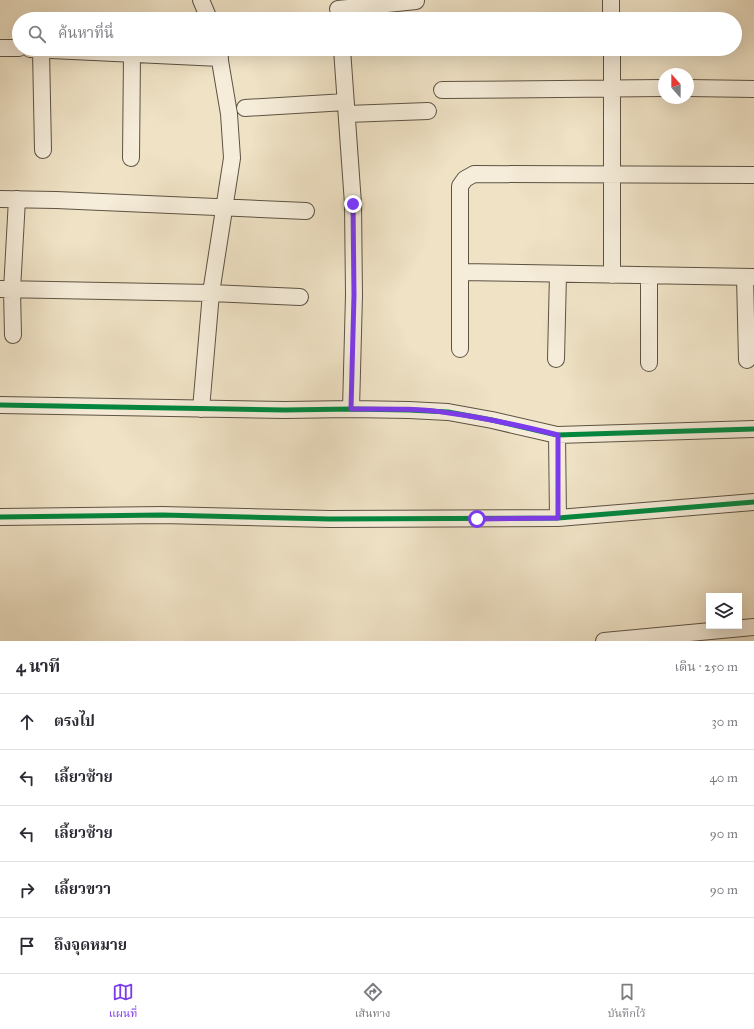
<!DOCTYPE html>
<html lang="th">
<meta charset="utf-8">
<style>
:root{--surface:#fff;--page:#f2f2f3;--text:#2b2b33;--muted:#7c7c81;--line:#e1e1e2;--accent:#7c3aed}
body{margin:0;font-family:"IM FELL Great Primer","Noto Serif Thai",serif;background:var(--page);color:var(--text)}
.controls{position:absolute;right:12px;bottom:12px;display:grid;overflow:hidden;border-radius:0px;box-shadow:0 4px 16px #0002}
.controls button{width:36px;height:36px;display:grid;place-items:center;padding:0;border:0;border-bottom:1px solid var(--line);background:var(--surface);color:var(--text);font:20px sans-serif}
.compass{position:absolute;left:658px;top:68px;width:36px;height:36px;border-radius:50%;background:var(--surface);box-shadow:0 4px 16px #0002;rotate:339deg}
.stop{position:absolute;width:12px;height:12px;margin:-9px;border:3px solid #7c3aed;border-radius:50%;background:#fff}
.stop.end{background:#7c3aed;border-color:#fff;box-shadow:0 1px 4px #0008}
.list{margin:0;padding:0;list-style:none}
h2{display:flex;justify-content:space-between;align-items:center;height:52px;margin:0;padding:0 16px;font-size:17px}
h2 small{font-size:13px;font-weight:400;color:var(--muted)}
.list li{display:grid;grid-template-columns:26px 1fr auto;gap:12px;align-items:center;box-sizing:border-box;height:56px;padding:0 16px;border-top:1px solid var(--line)}
.list b{display:block;font-size:15px;white-space:nowrap}
.list em{font-size:13px;font-style:normal;color:var(--muted)}
.icon{flex:none;width:22px;height:22px;fill:none;stroke:currentColor;stroke-width:2;stroke-linecap:round;stroke-linejoin:round}
.map{position:relative;flex:none;width:754px;height:641px;overflow:hidden}
.search{position:absolute;background:var(--surface);box-shadow:0 4px 16px #0002;left:12px;right:12px;top:12px;height:44px;display:flex;align-items:center;gap:10px;box-sizing:border-box;padding:0 14px;border-radius:22px;color:var(--muted);font-size:15px}
.sheet{height:332px;background:var(--surface)}
nav{display:flex;justify-content:space-around;align-items:center;box-sizing:border-box;height:56px;border-top:1px solid var(--line);background:var(--surface);font-size:11px;color:var(--muted)}
nav a{display:grid;justify-items:center;gap:2px}
nav .on{color:var(--accent)}
.map>svg:first-child{display:block}
.lines{fill:none;stroke-linecap:round;stroke-linejoin:round}
.minor-casing{stroke:#5d5343;stroke-width:18}
.minor{stroke:#f5ecd9;stroke-width:16}
.cycleway-casing{stroke:#f5ecd9;stroke-width:8}
.cycleway{stroke:#00873e;stroke-width:5}
.route{stroke:#7c3aed;stroke-width:5}
</style>
<div class="map">
<svg width="754" height="641" viewBox="0 0 754 641">
<rect width="100%" height="100%" fill="#efe2c5"/>
<filter id="stains"><feTurbulence type="fractalNoise" baseFrequency=".005" numOctaves="4"/><feColorMatrix values="0 0 0 0 .2 0 0 0 0 .09 0 0 0 0 .02 0 0 0 .5 -.17"/></filter>
<radialGradient id="worn" r=".72"><stop offset=".6" stop-color="#630" stop-opacity="0"/><stop offset="1" stop-color="#630" stop-opacity=".3"/></radialGradient>
<g class="lines">
<!-- minor casing -->
<g class="minor-casing">
<path id="minor" d="M201,0L209,19
M611,0V19
M338,9L416,1
M0,48H19
M30,49L220,58
M342,49L353,204L354,295L351,409
M612,49V275
M41,50L43,150
M688,88L754,89
M442,90L664,88
M245,108L346,102
M347,114L428,111
M131,158L132,54
M0,199L56,200L306,211
M460,272L754,277
M649,276V363
M745,277L747,360
M0,289L211,293L300,297
M13,335L12,290L17,199
M460,349V186L465,179L474,174L754,175
M556,359L558,274
M0,405L285,410L351,409L409,410L448,412L492,420L557,435L754,429
M201,409L211,293L232,158L229,114L218,49
M557,435L558,518
M0,517L162,515L330,519L558,518L754,502
M604,641L754,627"/>
</g>
<!-- minor -->
<use href="#minor" class="minor"/>
<!-- cycleway casing -->
<g class="cycleway-casing">
<path id="cycleway" d="M0,405L285,410L351,409L409,410L448,412L492,420L557,435L754,429
M0,517L162,515L330,519L558,518L754,502"/>
</g>
<!-- cycleway -->
<use href="#cycleway" class="cycleway"/>
</g>
<g class="lines">
<!-- route -->
<path class="route" d="M353,204L354,295L351,409C383,409 417,408 449,413C486,418 522,426 558,435V518L477,519"/>
</g>
<rect width="100%" height="100%" filter="url(#stains)"/>
<rect width="100%" height="100%" fill="url(#worn)"/>
</svg>
<div class="controls">
<button><svg class="icon" aria-label="layers" viewBox="0 0 24 24"><path d="M12 4l9 5-9 5-9-5zM3 14l9 5 9-5"/></svg></button>
</div>
<svg class="compass" viewBox="-18 -18 36 36"><path d="M0-13l5 13h-10z" fill="#e53935"/><path d="M0 13l5-13h-10z" fill="#7c7c81"/></svg>
<div class="stop" style="left:477px;top:519px"></div>
<div class="stop end" style="left:353px;top:204px"></div>
<div class="search"><svg class="icon" aria-label="search" viewBox="0 0 24 24"><circle cx="10" cy="10" r="6"/><path d="M15 15l6 6"/></svg>ค้นหาที่นี่</div>
</div>
<section class="sheet">
<h2>4 นาที<small>เดิน · 250 m</small></h2>
<ul class="list">
<li><svg class="icon" aria-label="ahead" viewBox="0 0 24 24"><path d="M12 20V5M6 11l6-6 6 6"/></svg><div><b>ตรงไป</b></div><em>30 m</em></li>
<li><svg class="icon" aria-label="left" viewBox="0 0 24 24"><path d="M17 20v-9H6M10 6l-5 5 5 5"/></svg><div><b>เลี้ยวซ้าย</b></div><em>40 m</em></li>
<li><svg class="icon" aria-label="left" viewBox="0 0 24 24"><path d="M17 20v-9H6M10 6l-5 5 5 5"/></svg><div><b>เลี้ยวซ้าย</b></div><em>90 m</em></li>
<li><svg class="icon" aria-label="right" viewBox="0 0 24 24"><path d="M7 20v-9h11M14 6l5 5-5 5"/></svg><div><b>เลี้ยวขวา</b></div><em>90 m</em></li>
<li><svg class="icon" aria-label="arrive" viewBox="0 0 24 24"><path d="M6 21V4h12l-3 4 3 4H6"/></svg><div><b>ถึงจุดหมาย</b></div></li>
</ul>
</section>
<nav>
<a class="on"><svg class="icon" aria-label="map" viewBox="0 0 24 24"><path d="M3 6l6-2 6 2 6-2v14l-6 2-6-2-6 2zM9 4v14M15 6v14"/></svg>แผนที่</a>
<a><svg class="icon" aria-label="directions" viewBox="0 0 24 24"><path d="M12 3l9 9-9 9-9-9zM9 14v-3h6M13 9l2 2-2 2"/></svg>เส้นทาง</a>
<a><svg class="icon" aria-label="saved" viewBox="0 0 24 24"><path d="M7 4h10v16l-5-4-5 4z"/></svg>บันทึกไว้</a>
</nav>
